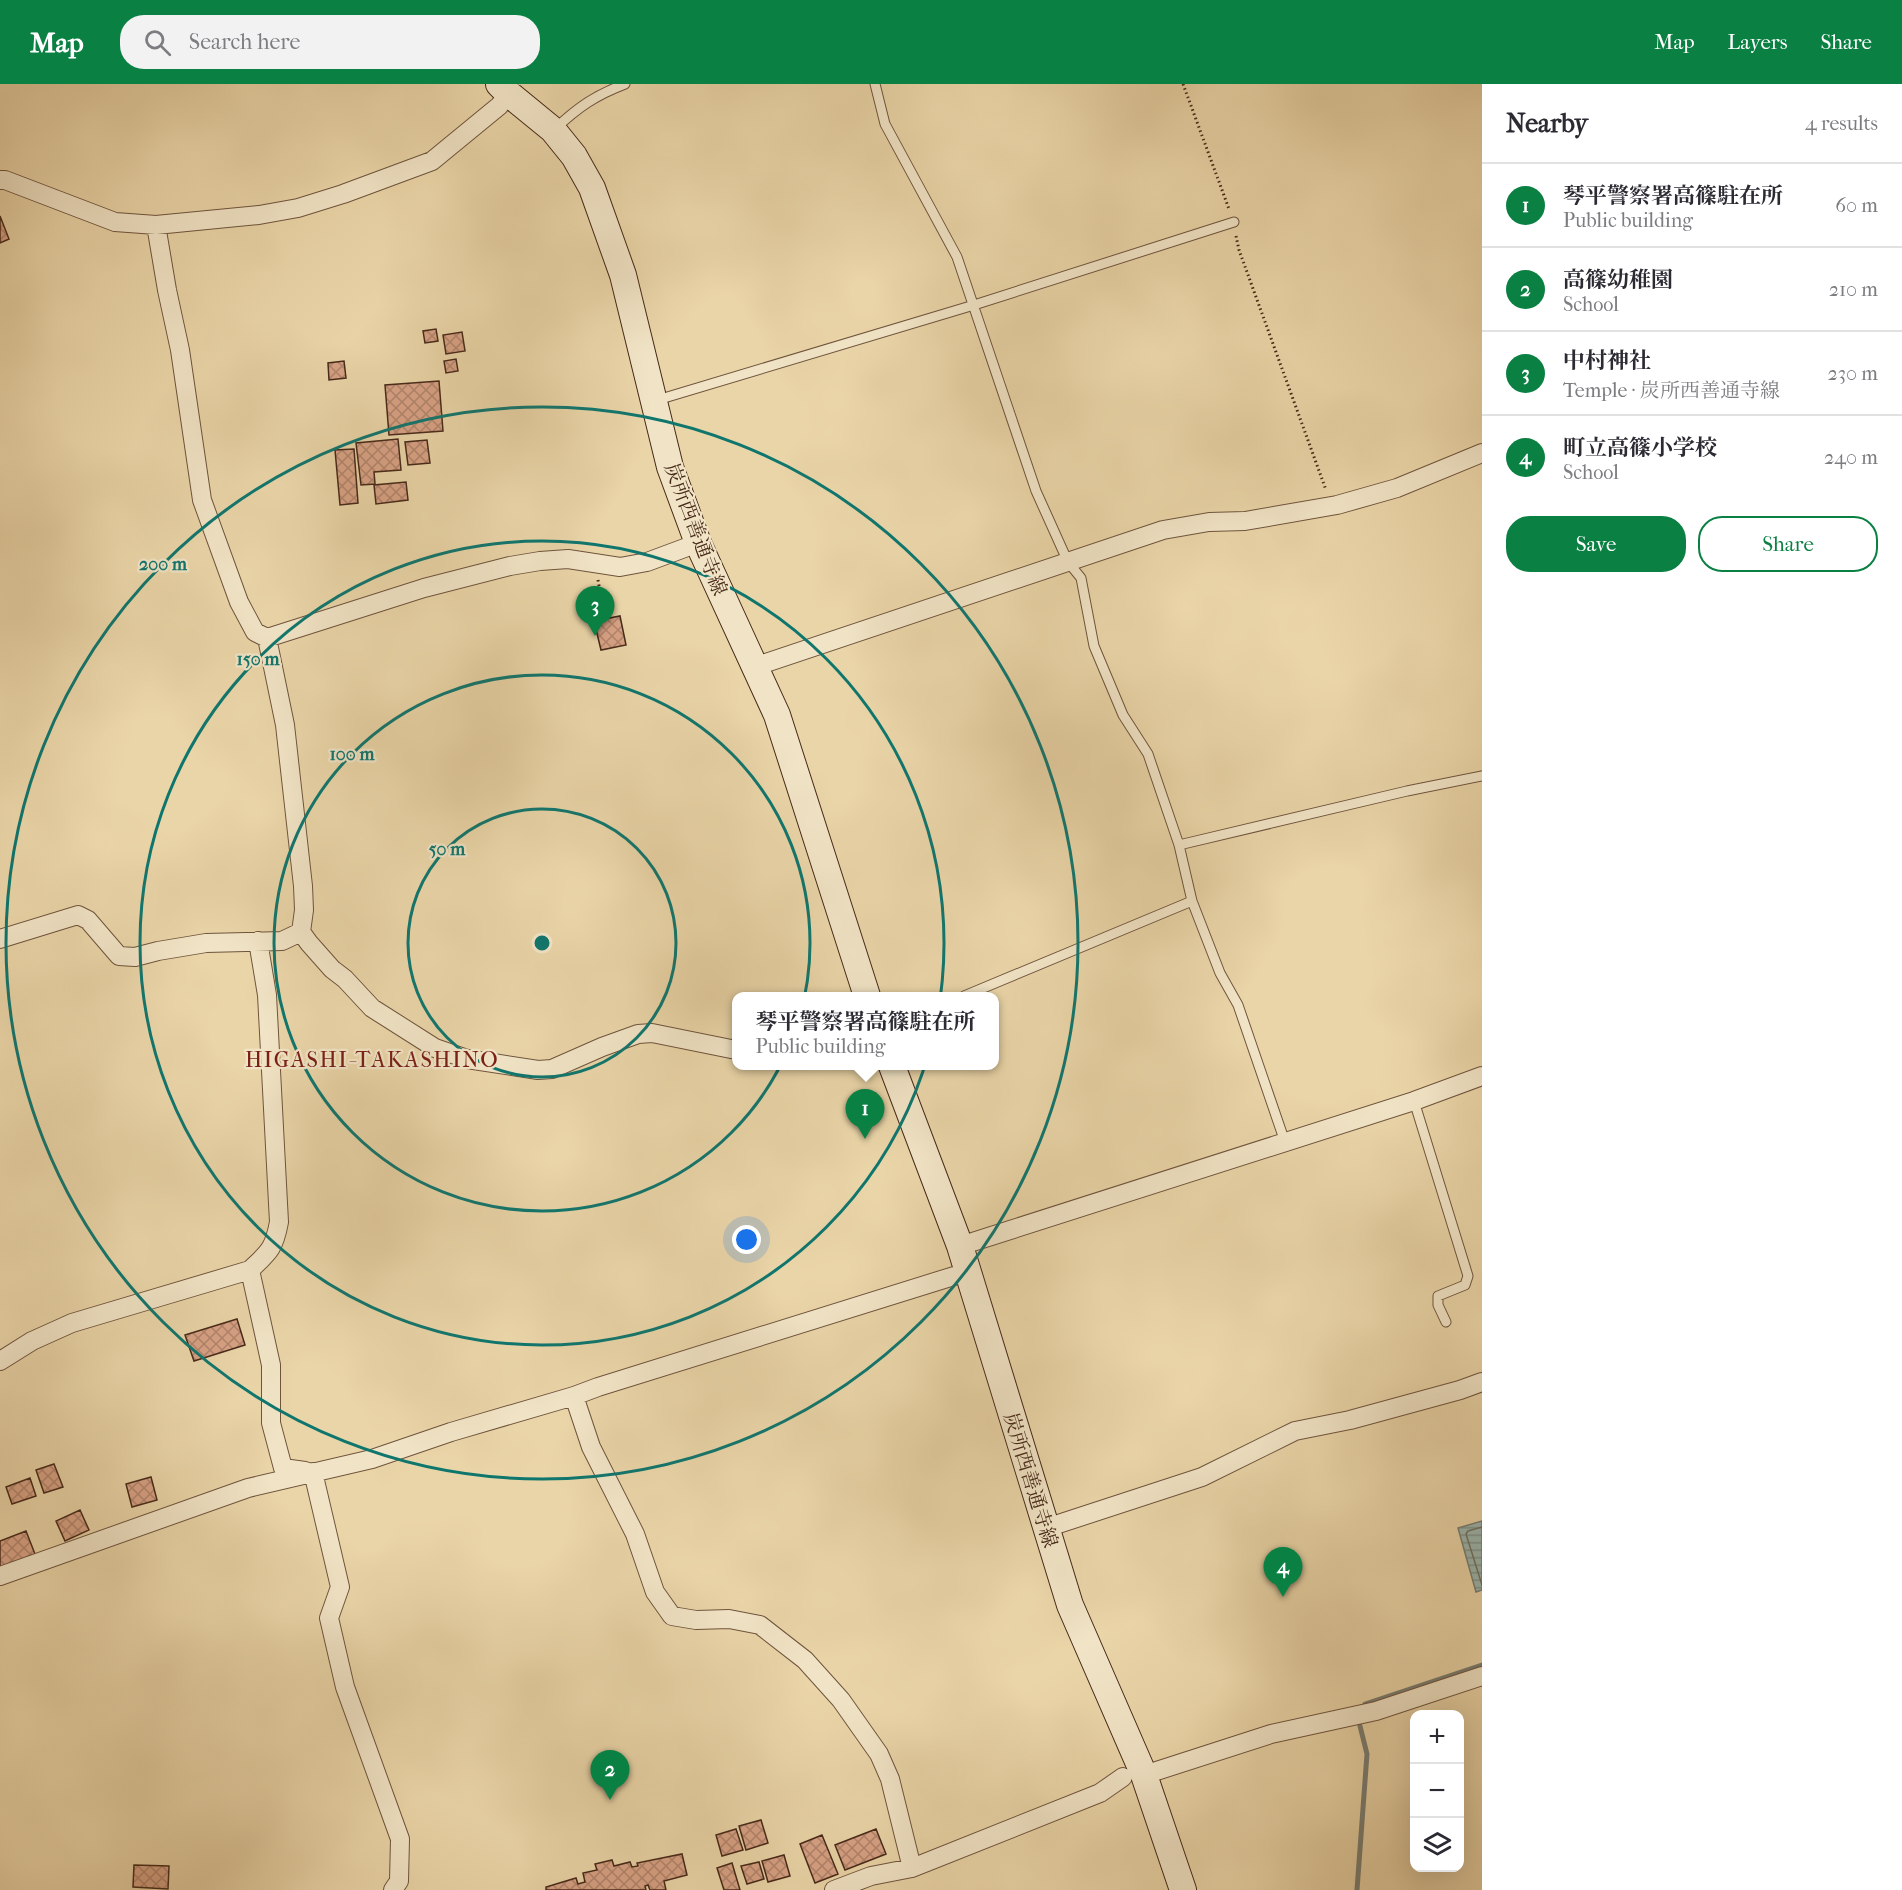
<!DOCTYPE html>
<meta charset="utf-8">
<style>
:root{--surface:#fff;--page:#f2f2f3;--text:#2b2b33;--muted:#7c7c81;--line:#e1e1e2;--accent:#0b8043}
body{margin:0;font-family:"IM FELL French Canon","Noto Serif JP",serif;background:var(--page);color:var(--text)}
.controls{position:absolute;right:18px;bottom:18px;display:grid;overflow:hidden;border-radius:12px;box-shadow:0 6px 24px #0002}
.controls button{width:54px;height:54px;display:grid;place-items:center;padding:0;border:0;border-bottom:2px solid var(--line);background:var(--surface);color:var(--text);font:30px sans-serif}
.you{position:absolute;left:747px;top:1156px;width:21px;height:21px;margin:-15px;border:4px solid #fff;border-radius:50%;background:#1a73e8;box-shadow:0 0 0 9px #1a73e833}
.badge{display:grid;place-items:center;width:39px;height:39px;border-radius:50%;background:var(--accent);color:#fff;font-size:20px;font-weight:700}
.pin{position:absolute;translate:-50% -50px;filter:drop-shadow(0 2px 3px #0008)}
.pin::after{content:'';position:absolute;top:32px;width:21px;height:18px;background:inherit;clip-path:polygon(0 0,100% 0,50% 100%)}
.popup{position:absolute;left:732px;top:908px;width:267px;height:78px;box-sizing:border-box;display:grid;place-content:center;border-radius:12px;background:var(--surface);filter:drop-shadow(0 2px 4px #0005);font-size:20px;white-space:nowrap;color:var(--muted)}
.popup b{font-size:22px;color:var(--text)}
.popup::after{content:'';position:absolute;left:50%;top:100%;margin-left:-12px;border:12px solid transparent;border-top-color:var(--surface)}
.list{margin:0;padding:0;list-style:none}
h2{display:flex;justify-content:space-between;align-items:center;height:78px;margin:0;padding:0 24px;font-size:26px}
h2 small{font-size:20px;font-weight:400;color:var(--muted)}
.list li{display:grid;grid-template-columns:39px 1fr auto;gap:18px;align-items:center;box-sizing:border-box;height:84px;padding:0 24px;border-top:2px solid var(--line)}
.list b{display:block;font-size:22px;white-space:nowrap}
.list p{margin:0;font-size:20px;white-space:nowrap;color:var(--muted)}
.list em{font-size:20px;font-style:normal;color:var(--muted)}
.actions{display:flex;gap:12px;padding:18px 24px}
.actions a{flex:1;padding:14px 0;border:2px solid var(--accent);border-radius:24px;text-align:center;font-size:21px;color:var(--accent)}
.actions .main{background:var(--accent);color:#fff}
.icon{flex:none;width:33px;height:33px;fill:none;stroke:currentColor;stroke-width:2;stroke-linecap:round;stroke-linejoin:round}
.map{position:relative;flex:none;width:1482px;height:1806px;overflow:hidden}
header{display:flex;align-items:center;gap:36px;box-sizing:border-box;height:84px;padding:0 30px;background:var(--accent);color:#fff}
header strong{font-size:28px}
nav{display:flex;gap:33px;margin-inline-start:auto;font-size:21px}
.search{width:420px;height:54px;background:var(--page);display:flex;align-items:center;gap:15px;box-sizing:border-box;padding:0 21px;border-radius:24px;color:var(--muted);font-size:22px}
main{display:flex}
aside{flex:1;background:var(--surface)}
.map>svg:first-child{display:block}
.water{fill:url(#water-rules);stroke:#787e74;stroke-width:1.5}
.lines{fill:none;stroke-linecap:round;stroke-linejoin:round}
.shore{stroke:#707064;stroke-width:1.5}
.stream{stroke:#787e74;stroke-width:5}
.building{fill:url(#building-cross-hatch);stroke:#462919;stroke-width:1.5}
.lane-casing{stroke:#6f543d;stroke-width:11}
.street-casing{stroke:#6f543d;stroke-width:20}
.secondary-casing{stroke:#462919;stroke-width:28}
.path{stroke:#462919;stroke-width:3;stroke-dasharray:1.5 3;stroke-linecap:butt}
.lane{stroke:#f1e4c6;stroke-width:9}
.street{stroke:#f1e4c6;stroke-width:18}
.secondary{stroke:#f1e4c6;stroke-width:26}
.ring{fill:none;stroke:#0f766e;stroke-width:3}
.labels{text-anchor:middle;stroke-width:4.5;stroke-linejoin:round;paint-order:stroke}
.street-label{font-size:20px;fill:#462919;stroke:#f1e4c6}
.quarter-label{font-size:22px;letter-spacing:1.5px;fill:#7a1f14;stroke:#f1e4c6}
.centre{fill:#0f766e;stroke:#f1e4c6;stroke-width:3}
.ring-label{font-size:18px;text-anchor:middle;font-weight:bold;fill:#0f766e;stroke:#f1e4c6;stroke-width:4.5;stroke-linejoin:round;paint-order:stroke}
</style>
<header>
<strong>Map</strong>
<div class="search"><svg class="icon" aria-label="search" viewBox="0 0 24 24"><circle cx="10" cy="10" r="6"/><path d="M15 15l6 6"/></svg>Search here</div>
<nav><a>Map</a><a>Layers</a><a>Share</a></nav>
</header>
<main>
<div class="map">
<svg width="1482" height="1806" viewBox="0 0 1482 1806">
<defs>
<pattern id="water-rules" width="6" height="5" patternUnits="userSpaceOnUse" patternTransform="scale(1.5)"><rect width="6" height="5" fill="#9ab7b0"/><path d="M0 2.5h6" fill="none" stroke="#7f958e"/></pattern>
<pattern id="building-cross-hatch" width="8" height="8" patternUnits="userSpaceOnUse" patternTransform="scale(1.5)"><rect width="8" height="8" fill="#d8a285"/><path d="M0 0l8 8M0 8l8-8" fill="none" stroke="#b1846c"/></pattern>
</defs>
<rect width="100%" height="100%" fill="#ead5a8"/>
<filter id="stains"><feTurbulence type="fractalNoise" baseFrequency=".00333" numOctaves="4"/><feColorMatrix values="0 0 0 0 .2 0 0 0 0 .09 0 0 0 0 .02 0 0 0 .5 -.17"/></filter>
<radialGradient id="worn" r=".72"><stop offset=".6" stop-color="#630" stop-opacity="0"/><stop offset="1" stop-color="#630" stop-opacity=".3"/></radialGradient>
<!-- water -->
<path class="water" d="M1482,1437V1506L1476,1508L1458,1444Z"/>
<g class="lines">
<!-- shore -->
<path class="shore" d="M1482,1443L1468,1447L1466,1450L1482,1501"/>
<!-- stream -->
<path class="stream" d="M1365,1620L1482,1581
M1357,1806L1367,1670L1359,1638"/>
</g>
<!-- building -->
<path class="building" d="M0,132L9,155L0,159Z
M436,245L438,257L425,259L423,247Z
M462,248L465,267L446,270L443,251Z
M456,275L458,287L446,289L444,277Z
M344,277L346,294L329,296L328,279Z
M439,297L443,347L389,351L385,301Z
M398,355L401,386L374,388L375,400L361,401L356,359Z
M427,356L430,379L408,381L405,358Z
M354,365L358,419L340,421L335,366Z
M406,398L408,416L376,420L374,401Z
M620,532L626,561L601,566L594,537Z
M237,1235L245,1261L194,1277L185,1251Z
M54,1380L63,1403L44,1409L36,1386Z
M151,1393L157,1416L132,1423L126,1400Z
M30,1394L36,1412L12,1420L6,1403Z
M80,1426L89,1446L65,1457L56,1437Z
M26,1447L35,1470L0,1484V1457Z
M761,1736L768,1759L746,1766L739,1742Z
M736,1745L743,1766L722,1772L716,1751Z
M876,1745L886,1770L845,1786L835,1761Z
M822,1751L838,1790L815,1799L800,1760Z
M682,1770L687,1791L664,1797L666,1806H650L648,1801L645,1802L646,1806H546V1803L576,1794L578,1800L585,1798L583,1789L597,1786L595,1780L612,1776L614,1782L630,1778L632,1783L638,1782L637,1779Z
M784,1771L790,1792L768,1798L762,1777Z
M759,1778L764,1795L747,1800L741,1782Z
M732,1779L740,1806H724L717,1784Z
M134,1781L169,1782L168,1805L133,1803Z"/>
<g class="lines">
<!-- lane casing -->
<g class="lane-casing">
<path id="lane" d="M875,0L885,40L957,173L1036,407L1068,478L1081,494L1094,562L1123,631L1148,670L1179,761
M555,45C578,23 596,11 625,0
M654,317L974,221L1234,138
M964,912L1192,817
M1414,1017L1468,1192L1465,1201L1438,1212V1221L1446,1238
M1285,1058L1238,921L1220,889L1192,817L1179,761L1407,707L1482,692"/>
</g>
<!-- street casing -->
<g class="street-casing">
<path id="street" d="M0,96H5L115,138L156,141L259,131L298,124L343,110L432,77L499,22L509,10
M156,141L167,206L180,266L202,416L239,518L255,548L267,554L424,504L510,482L540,477L568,475L620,483L647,478L698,459
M267,554L285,641L303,802L304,826L301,848L309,859L332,885L345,895L372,924L435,964L467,975L538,986L552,985L602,963L638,950L652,949L736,966
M754,583L1163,446L1209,438L1245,437L1337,421L1397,404L1482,369
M0,855L78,831L88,836L119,872L135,873L158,867L206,859L282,857L301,848
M258,857L267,911L279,1138C274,1165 269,1168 250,1186L271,1281V1339L283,1384L305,1387
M960,1162L1414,1017L1482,992
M0,1277L32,1257L72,1239L250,1186
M574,1312L591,1363L635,1450L655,1508L672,1532L696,1536L729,1535L760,1541L805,1576L841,1616L879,1670L890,1695L912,1784
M313,1388L340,1503L329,1534L345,1603L400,1755L399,1797L393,1806
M1046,1444L1202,1393L1295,1347L1350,1336L1460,1306L1482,1298
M0,1492L248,1404L372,1375L451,1348L574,1312L598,1303L954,1192
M1144,1691L1271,1650L1376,1627L1482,1592
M834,1806L871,1792L912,1784L1100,1709L1123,1693"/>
</g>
<!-- secondary casing -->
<g class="secondary-casing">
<path id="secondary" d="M499,0L509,10L553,46L574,72L592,104L623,191L670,383L698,459L777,631L867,912
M892,982L960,1162L1070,1521L1144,1691L1183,1806"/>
</g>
<!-- path -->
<path class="path" d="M1183,0L1229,125
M1236,152L1239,166L1326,406
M598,496L604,529"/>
<!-- lane -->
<use href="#lane" class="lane"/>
<!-- street -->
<use href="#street" class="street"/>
<!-- secondary -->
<use href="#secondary" class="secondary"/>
</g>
<!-- distance rings -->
<g class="ring">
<circle cx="542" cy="859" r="134"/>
<circle cx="542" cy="859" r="268"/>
<circle cx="542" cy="859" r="402"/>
<circle cx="542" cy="859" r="536"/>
</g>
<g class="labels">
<!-- street labels -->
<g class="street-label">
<text transform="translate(696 445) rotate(69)" y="7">炭所西善通寺線</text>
<text transform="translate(1031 1396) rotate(73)" y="7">炭所西善通寺線</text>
</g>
<!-- quarter labels -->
<g class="quarter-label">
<text x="372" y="983">HIGASHI-TAKASHINO</text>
</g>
</g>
<circle cx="542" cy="859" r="9" class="centre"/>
<g class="ring-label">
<text x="163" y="486">200 m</text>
<text x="258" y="581">150 m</text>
<text x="352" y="676">100 m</text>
<text x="447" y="771">50 m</text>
</g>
<rect width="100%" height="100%" filter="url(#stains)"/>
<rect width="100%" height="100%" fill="url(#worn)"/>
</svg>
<div class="controls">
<button>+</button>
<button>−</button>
<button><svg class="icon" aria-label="layers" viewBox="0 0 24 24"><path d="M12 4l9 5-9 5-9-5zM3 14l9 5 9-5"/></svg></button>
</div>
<div class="you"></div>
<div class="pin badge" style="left:865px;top:1055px">1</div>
<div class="popup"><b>琴平警察署高篠駐在所</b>Public building</div>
<div class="pin badge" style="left:610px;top:1716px">2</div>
<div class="pin badge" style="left:595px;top:552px">3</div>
<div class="pin badge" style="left:1283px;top:1513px">4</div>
</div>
<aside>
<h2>Nearby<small>4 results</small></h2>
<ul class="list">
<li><span class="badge">1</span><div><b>琴平警察署高篠駐在所</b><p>Public building</p></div><em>60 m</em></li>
<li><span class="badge">2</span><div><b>高篠幼稚園</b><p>School</p></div><em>210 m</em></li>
<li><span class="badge">3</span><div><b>中村神社</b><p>Temple · 炭所西善通寺線</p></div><em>230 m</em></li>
<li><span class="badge">4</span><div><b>町立高篠小学校</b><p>School</p></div><em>240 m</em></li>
</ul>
<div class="actions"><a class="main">Save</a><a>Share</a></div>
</aside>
</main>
